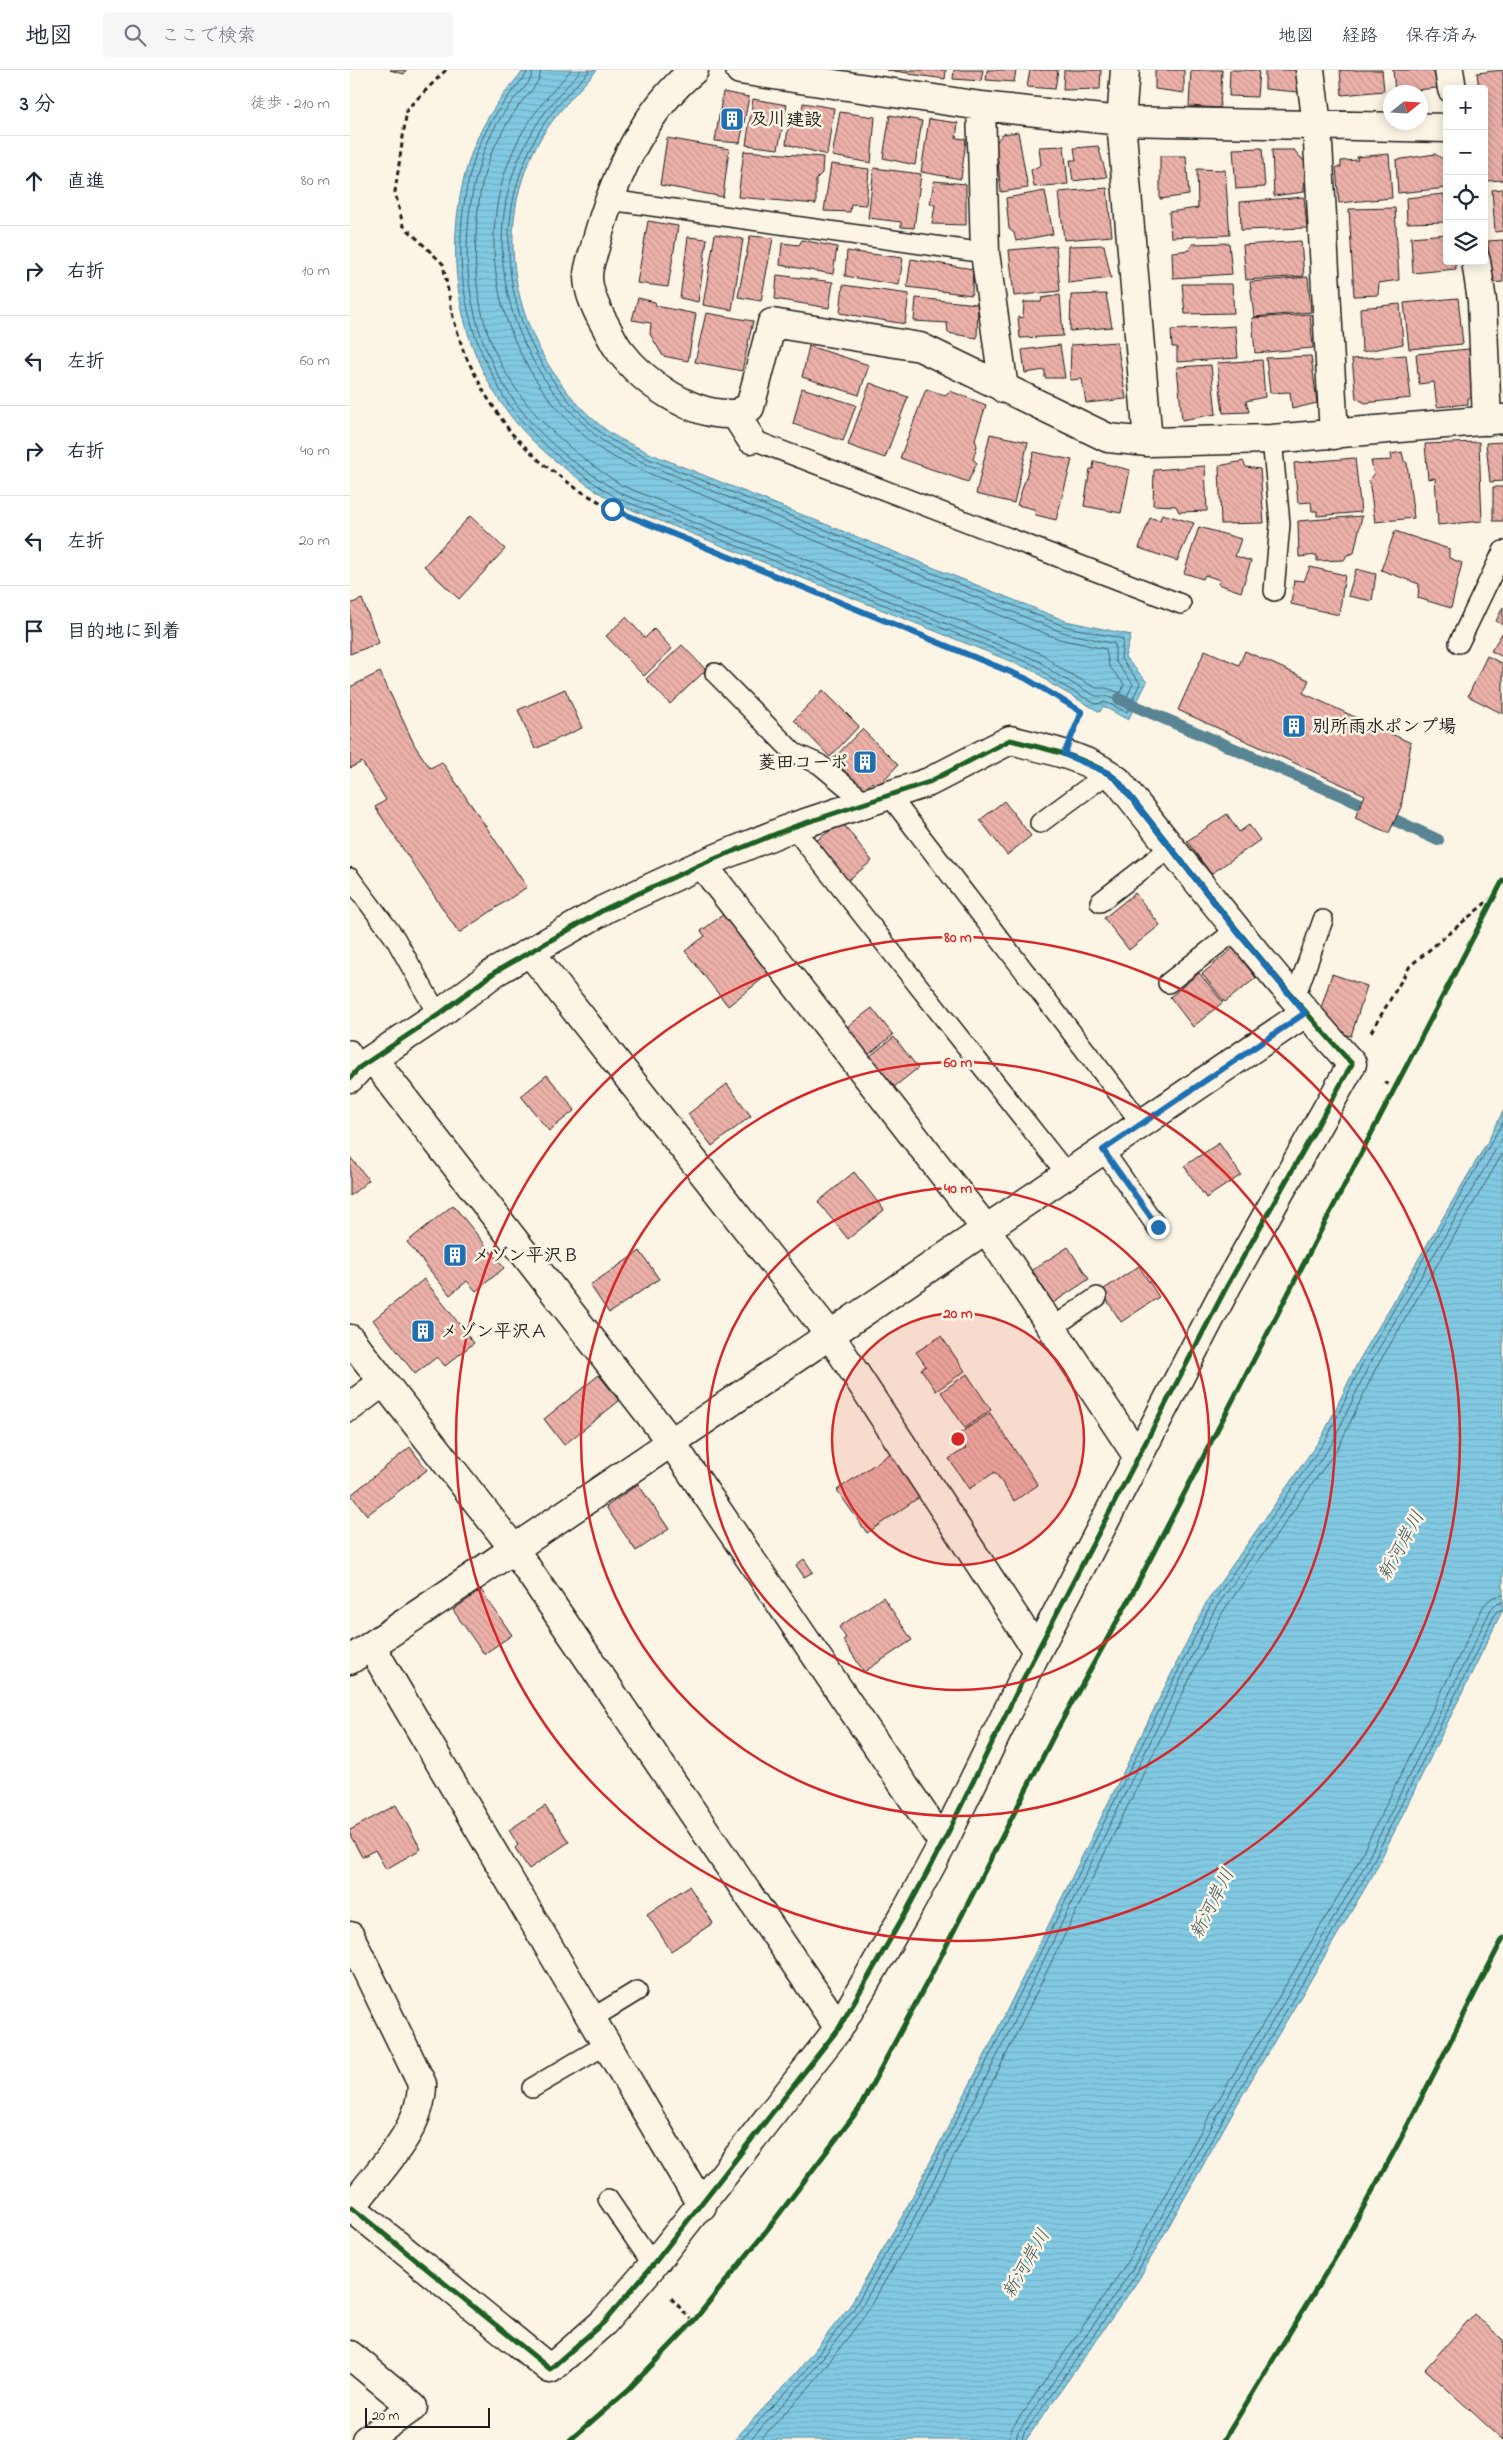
<!DOCTYPE html>
<html lang="ja">
<meta charset="utf-8">
<style>
:root{--surface:#fff;--page:#f6f6f7;--text:#1f2937;--muted:#747a83;--line:#e0e1e3}
body{margin:0;font-family:"Indie Flower","Klee One",sans-serif;background:var(--page);color:var(--text)}
.controls{position:absolute;right:15px;top:15px;display:grid;overflow:hidden;border-radius:5px;box-shadow:0 2px 12px #0003}
.controls button{width:45px;height:45px;display:grid;place-items:center;padding:0;border:0;border-bottom:1px solid var(--line);background:var(--surface);color:var(--text);font:25px sans-serif}
.compass{position:absolute;left:1033px;top:15px;width:45px;height:45px;border-radius:50%;background:var(--surface);box-shadow:0 2px 12px #0003;rotate:72deg}
.scale{position:absolute;left:15px;bottom:12px;width:125px;box-sizing:border-box;padding-left:5px;border:2px solid #1c1c1c;border-top:0;font-size:14px;line-height:18px;white-space:nowrap;color:#1c1c1c;-webkit-text-stroke:4px #fcf5e5;paint-order:stroke}
.stop{position:absolute;width:15px;height:15px;margin:-11px;border:4px solid #1f6fb2;border-radius:50%;background:#fff}
.stop.end{background:#1f6fb2;border-color:#fff;box-shadow:0 1px 5px #0008}
.list{margin:0;padding:0;list-style:none}
h2{display:flex;justify-content:space-between;align-items:center;height:65px;margin:0;padding:0 20px;font-size:21px}
h2 small{font-size:16px;font-weight:400;color:var(--muted)}
.list li{display:grid;grid-template-columns:32px 1fr auto;gap:15px;align-items:center;box-sizing:border-box;height:90px;padding:0 20px;border-top:1px solid var(--line)}
.list b{display:block;font-size:19px;white-space:nowrap}
.list em{font-size:16px;font-style:normal;color:var(--muted)}
.icon{flex:none;width:28px;height:28px;fill:none;stroke:currentColor;stroke-width:2;stroke-linecap:round;stroke-linejoin:round}
.map{position:relative;flex:none;width:1153px;height:2370px;overflow:hidden}
header{display:flex;align-items:center;gap:30px;box-sizing:border-box;height:70px;padding:0 25px;background:var(--surface);border-bottom:1px solid var(--line)}
header strong{font-size:24px}
nav{display:flex;gap:28px;margin-inline-start:auto;font-size:18px}
.search{width:350px;height:45px;background:var(--page);display:flex;align-items:center;gap:12px;box-sizing:border-box;padding:0 18px;border-radius:5px;color:var(--muted);font-size:19px}
main{display:flex}
aside{flex:1;background:var(--surface)}
.map>svg:first-child{display:block}
.water{fill:url(#water-rules);stroke:#598493}
.lines{fill:none;stroke-linecap:round;stroke-linejoin:round}
.shore{stroke:#45626c;stroke-width:1}
.stream{stroke:#598493;stroke-width:12}
.building{fill:url(#building-back-hatch);stroke:#1c1c1c}
.lane-casing{stroke:#1c1c1c;stroke-width:22}
.street-casing{stroke:#1c1c1c;stroke-width:31}
.path{stroke:#1c1c1c;stroke-width:3;stroke-dasharray:5 4;stroke-linecap:butt}
.lane{stroke:#fcf5e5;stroke-width:19}
.street{stroke:#fcf5e5;stroke-width:28}
.cycleway-casing{stroke:#fcf5e5;stroke-width:8}
.cycleway{stroke:#1b5e20;stroke-width:5}
.route{stroke:#1f6fb2;stroke-width:6}
.ring{fill:none;stroke:#d62828;stroke-width:2.5}
.labels{text-anchor:middle;stroke-width:5;stroke-linejoin:round;paint-order:stroke}
.poi-label{font-size:18px;font-weight:bold;fill:#1c1c1c;stroke:#fcf5e5;text-anchor:start}
.water-label{font-size:19px;font-style:italic;fill:#405962;stroke:#fcf5e5}
.centre{fill:#d62828;stroke:#fcf5e5;stroke-width:2.5}
.ring-label{font-size:15px;text-anchor:middle;font-weight:bold;fill:#d62828;stroke:#fcf5e5;stroke-width:5;stroke-linejoin:round;paint-order:stroke}
</style>
<header>
<strong>地図</strong>
<div class="search"><svg class="icon" aria-label="search" viewBox="0 0 24 24"><circle cx="10" cy="10" r="6"/><path d="M15 15l6 6"/></svg>ここで検索</div>
<nav><a>地図</a><a>経路</a><a>保存済み</a></nav>
</header>
<main>
<aside>
<h2>3 分<small>徒歩 · 210 m</small></h2>
<ul class="list">
<li><svg class="icon" aria-label="ahead" viewBox="0 0 24 24"><path d="M12 20V5M6 11l6-6 6 6"/></svg><div><b>直進</b></div><em>80 m</em></li>
<li><svg class="icon" aria-label="right" viewBox="0 0 24 24"><path d="M7 20v-9h11M14 6l5 5-5 5"/></svg><div><b>右折</b></div><em>10 m</em></li>
<li><svg class="icon" aria-label="left" viewBox="0 0 24 24"><path d="M17 20v-9H6M10 6l-5 5 5 5"/></svg><div><b>左折</b></div><em>60 m</em></li>
<li><svg class="icon" aria-label="right" viewBox="0 0 24 24"><path d="M7 20v-9h11M14 6l5 5-5 5"/></svg><div><b>右折</b></div><em>40 m</em></li>
<li><svg class="icon" aria-label="left" viewBox="0 0 24 24"><path d="M17 20v-9H6M10 6l-5 5 5 5"/></svg><div><b>左折</b></div><em>20 m</em></li>
<li><svg class="icon" aria-label="arrive" viewBox="0 0 24 24"><path d="M6 21V4h12l-3 4 3 4H6"/></svg><div><b>目的地に到着</b></div></li>
</ul>
</aside>
<div class="map">
<svg width="1153" height="2370" viewBox="0 0 1153 2370">
<defs>
<pattern id="water-rules" width="6" height="5" patternUnits="userSpaceOnUse" patternTransform="scale(1.25)"><rect width="6" height="5" fill="#82cae3"/><path d="M0 2.5h6" fill="none" stroke="#70adc2"/></pattern>
<pattern id="building-back-hatch" width="6" height="6" patternUnits="userSpaceOnUse" patternTransform="scale(1.25)"><rect width="6" height="6" fill="#ecb1a9"/><path d="M-1 5l2 2M0 0l6 6M5-1l2 2" fill="none" stroke="#ca9891"/></pattern>
</defs>
<rect width="100%" height="100%" fill="#fcf5e5"/>
<filter id="ink" filterUnits="userSpaceOnUse"><feTurbulence type="fractalNoise" baseFrequency=".02" numOctaves="2"/><feDisplacementMap in="SourceGraphic" scale="10" xChannelSelector="R" yChannelSelector="G"/><feConvolveMatrix kernelMatrix="1 2 1 2 8 2 1 2 1" color-interpolation-filters="sRGB"/></filter>
<g filter="url(#ink)">
<!-- water -->
<path class="water" d="M174,0H247C226,23 204,45 189,71C133,170 172,297 260,363C272,371 288,377 301,384L716,551L781,565L775,587L797,612L778,650L753,636L750,642L701,614L685,601L265,433C223,406 182,377 154,337C102,263 92,163 123,79C134,49 153,24 174,0Z
M1153,1041V1539L1024,1803L893,2024L789,2209L676,2370H384L447,2302L499,2237L553,2145L636,1983L856,1533L973,1365L1008,1292L1138,1071Z"/>
<g class="lines">
<!-- shore -->
<path class="shore" d="M177,0L176,5C156,28 138,52 127,81C101,156 106,239 144,308C149,317 153,327 159,335C188,374 226,402 267,428L687,596L703,610L746,634L755,632L777,642L790,613L771,589L773,569L714,556L299,389C286,382 271,376 258,368C242,357 227,340 215,326C154,254 141,155 184,71C197,44 220,22 240,0
M183,0C183,13 167,24 160,34C149,48 139,67 133,84C100,181 118,289 191,363C214,387 242,405 270,423L689,591L707,605L746,626H756L774,633L783,614L765,591V574L712,562L296,394C283,387 268,381 256,373C247,368 240,360 233,353C154,283 126,160 180,66C193,41 213,21 231,0
M191,0C190,17 173,27 165,41C156,54 148,69 141,84C131,109 127,139 126,166C119,283 179,356 273,416L692,584L711,599L746,618H756L771,623L774,614L759,596L756,579L709,569L293,401C279,394 262,388 249,378C153,304 112,173 172,63C185,40 204,20 221,0
M391,2370L451,2306L503,2240L557,2147L640,1985L860,1536L977,1368L1012,1294L1153,1052
M400,2370L455,2310L507,2244L563,2150L646,1988L865,1539L983,1372L1018,1297L1153,1067
M410,2370L461,2315L513,2248L569,2154L653,1991L872,1543L989,1376L1025,1300L1153,1083
M658,2370L662,2358L773,2199L877,2015L1007,1794L1134,1535L1143,1527L1153,1525
M666,2370L668,2362L780,2203L883,2018L1014,1797L1141,1539L1146,1534L1153,1532
M672,2370L673,2365L785,2206L889,2021L1019,1800L1146,1542L1153,1539"/>
<!-- stream -->
<path class="stream" d="M769,629L993,726L1088,770"/>
</g>
<!-- building -->
<path class="building" d="M40,0H56L54,4Z
M537,0H558V3Z
M560,0H596L595,9L559,4Z
M604,0H633L631,11L603,9Z
M637,0H666L664,12L636,10Z
M680,0H708L705,19L677,17Z
M714,0H751L750,19L713,20Z
M805,0H834V23L805,19Z
M841,0H872L870,38L839,36Z
M880,0H909L907,27L879,26Z
M915,0H946L948,22L915,19Z
M990,0H1032L1034,21L992,25Z
M1043,0H1084L1087,18L1045,22Z
M1153,0V110L1137,111L1134,77V19H1129L1127,3Z
M373,22L399,27L390,73L365,71Z
M403,29L437,35L428,79L396,75Z
M453,33L484,38L477,85L436,74L440,41L452,43Z
M490,42L525,47L521,93L482,86Z
M540,45L572,51L565,95L533,88Z
M579,49L608,53L606,68L616,69L611,109L571,102Z
M668,62L678,118L651,122L646,72L653,64Z
M317,68L379,79L373,127L310,115Z
M714,76L718,114L684,117L681,100L691,95L689,77Z
M748,76L757,107L723,111L720,90H726L724,78Z
M912,78L915,117L886,119L883,79Z
M922,80H944L955,92L954,122L924,126Z
M394,81L473,87L472,103L466,109V134L388,127Z
M1039,84L1042,128L989,133L986,97H991V91L1008,90L1007,87Z
M1085,84L1096,91L1097,118L1048,123L1046,90Z
M810,86H836L839,125L810,129Z
M481,94L519,99L516,135L501,134L500,142L474,141Z
M524,98L571,104L564,158L551,157V152L518,148Z
M847,99L875,100L880,165L821,167L819,142L848,138Z
M584,111L616,114V155L582,154L585,135L580,134Z
M757,118L762,166L714,170L709,122Z
M1153,119V161L1145,162L1142,120Z
M695,121L703,164L666,171L664,163L659,159L656,128Z
M1094,124L1097,152L1057,153L1056,128Z
M954,127L957,158L891,160L890,132Z
M1045,138L1049,210L1029,213L1028,225L1004,226L999,139Z
M298,151L328,156L318,217L287,213Z
M365,164L393,169L382,240L353,235Z
M1097,164V191H1105L1106,199L1063,203L1061,167Z
M400,166L423,168L411,231L388,227Z
M338,167L357,169L348,232L330,228Z
M452,170L487,177L483,204L430,195L432,173L449,175Z
M1153,170V212L1141,213L1138,171Z
M951,171L954,206L896,210L893,175Z
M879,173L882,204L823,208L822,182L840,180L842,174Z
M754,175L761,208L718,213L719,176Z
M706,176L710,221L664,226L659,180Z
M497,181L553,188L549,215L495,206Z
M561,189L623,199L622,225L557,217Z
M427,205L483,212L479,238L425,229Z
M958,207L961,242L904,247L900,212Z
M832,214H882L884,243L835,244Z
M493,215L559,224L555,254L490,243Z
M756,224L762,257L720,261L721,225Z
M710,225L713,266L670,268L668,247L673,248L674,232H691L692,228Z
M288,228L305,232L306,236L346,244L338,291L313,286L300,264L301,253L282,250Z
M566,228L628,234L627,268L598,263L597,253L564,251Z
M1108,228L1113,274L1059,279L1054,233Z
M1050,234L1053,274L1012,282L1010,238Z
M356,243L403,251L392,301L345,292Z
M960,244L963,278L905,283L902,248Z
M885,256L888,288L827,292V277H822L821,260Z
M767,272L776,329L736,333L732,309L720,310L721,275Z
M710,275L715,308H695V300L675,303L672,280Z
M459,276L519,295L509,325L452,307Z
M1119,279L1124,327L1118,328V334L1087,337L1084,312L1069,314L1066,284Z
M1056,285L1061,328L1015,333L1006,328L1002,289Z
M961,286L967,333L942,339L940,322L920,323L916,288Z
M912,290L915,327L896,331L899,342L873,343L867,293Z
M861,295L866,344L832,350L827,297Z
M520,313L558,327L535,388L498,375Z
M452,318L506,335L493,371L443,354Z
M576,319L595,325L600,321L636,335L625,369L627,376L623,389L627,393L618,412L550,388Z
M640,364L678,372L664,433L626,424Z
M1129,372L1132,451L1088,455L1085,408L1078,409L1075,374Z
M1153,372V411L1140,412L1136,373Z
M684,382L722,390L706,450L686,445L684,439L667,435Z
M1052,382L1054,391L1057,393L1064,448L1025,452L1019,410L1024,405L1021,391L1042,390L1041,384Z
M1005,388L1011,442L967,446V441H962L961,432L948,433L944,393Z
M744,391L780,400L771,443L734,436L740,399H743Z
M893,391L896,397L910,399L914,453L871,454L869,396Z
M855,396L857,441L829,442L826,436L803,435L804,400Z
M1143,417H1153V451H1143Z
M812,444L844,453L827,491L789,478L800,448L810,450Z
M120,446L155,479L109,529L74,496Z
M1012,446L1004,483L997,485L994,490L967,491V485L949,487L948,451Z
M849,457L891,469L885,486L901,491L891,522L868,514L870,510L855,505L853,509L834,503Z
M1045,461L1099,479V488L1112,493L1101,538L1068,528L1069,514L1031,500Z
M960,497L995,505L989,545L941,534L944,510L954,511Z
M1006,499L1026,504L1022,531L998,526Z
M12,529L29,573L0,584V534Z
M1153,537V555L1146,551Z
M276,547L295,568L304,559L322,579L294,606L256,566Z
M1153,562V587L1141,581Z
M332,575L356,600L320,634L296,609Z
M855,580L889,595L895,581L959,610L953,623L1061,673L1051,737L1039,763L1005,748L1015,725L828,640Z
M1137,586L1153,594V644L1118,626Z
M30,602L65,676L80,698L92,692L177,817L109,863L25,737L36,730L12,692L0,698V617Z
M215,619L232,658L185,679L168,640Z
M473,620L509,656L480,687L444,650Z
M512,659L548,695L527,717L522,712L514,721L483,689Z
M654,731L681,766L657,785L630,750Z
M877,744L889,762L899,755L910,770L861,804L837,771Z
M492,752L522,791L497,811L467,770Z
M785,823L810,855L779,880L754,848Z
M374,844L420,903L378,936L335,881L355,866L351,861Z
M883,878L906,908L875,932L852,904Z
M849,903L873,932L843,957L820,927Z
M982,904L1017,916L1001,966L996,965L971,938Z
M522,938L543,965L518,985L497,957Z
M544,967L568,998L544,1017L520,986Z
M197,1005L225,1040L199,1061L171,1026Z
M377,1014L401,1046L362,1076L338,1044Z
M869,1073L891,1105L856,1128L834,1096Z
M0,1087L19,1110L0,1126Z
M504,1102L534,1140L498,1169L468,1132Z
M103,1135L154,1198L126,1221L117,1211L100,1225L57,1172Z
M718,1177L739,1209L703,1233L682,1200Z
M290,1181L309,1209L259,1243L240,1215Z
M789,1196L809,1227L771,1252L751,1221Z
M74,1209L124,1273L95,1296L87,1287L65,1304L23,1250Z
M591,1266L615,1301L586,1321L571,1299L576,1296L566,1282Z
M617,1304L641,1340L615,1358L591,1322Z
M249,1305L269,1331L214,1375L194,1349Z
M640,1343L688,1415L664,1431L645,1402L619,1419L599,1389L616,1378L607,1365Z
M60,1377L77,1400L17,1445L1,1425Z
M541,1383L571,1426L517,1463L487,1420Z
M288,1414L319,1459L286,1481L256,1437Z
M454,1489L463,1502L454,1507L446,1495Z
M131,1520L162,1565L134,1584L103,1540Z
M533,1527L562,1570L514,1602L493,1570L496,1568L489,1557Z
M46,1735L71,1779L36,1799L25,1780L12,1787L0,1765V1760Z
M195,1736L219,1772L179,1799L165,1778L168,1775L159,1760Z
M339,1816L363,1853L321,1881L297,1844Z
M1124,2244L1153,2270V2370L1075,2299Z"/>
<g class="lines">
<!-- lane casing -->
<g class="lane-casing">
<path id="lane" d="M260,130L635,183
M401,369L831,534
M922,369L930,454L924,521
M1109,573L1153,481
M365,603L444,683L469,694L515,732
M539,725L792,1054
M690,753L758,703
M443,757L717,1104
M0,808L45,868L88,945
M750,832L820,778
M818,913L886,860
M944,930L973,850
M0,980L10,997
M753,1080L807,1157
M702,1258L747,1227
M241,1949L287,1921
M182,2018L257,1974
M258,2129L303,2195"/>
</g>
<!-- street casing -->
<g class="street-casing">
<path id="street" d="M344,0C293,42 263,110 246,173C244,183 238,195 238,206C238,223 247,241 255,255C260,264 264,274 270,281C294,313 342,346 382,344C388,344 394,339 400,337L422,253L570,277L758,368L798,372L922,369L1153,349
M390,0L631,36L771,51L1097,58
M775,0L771,51L798,372
M960,0L967,55L984,365
M1099,0L1102,19
M631,36L635,183L654,319
M1126,191L1132,231L1137,351
M385,344L401,369
M352,794L636,1159L788,1387
M180,882L480,1265L687,1581
M23,989L321,1372L593,1773
M0,1008L10,997L88,945L145,902L257,838L352,794L443,757L579,712L660,670C696,679 739,687 768,711C844,807 919,903 1002,994L877,1216L683,1589L593,1773L557,1840L489,1958L303,2195L254,2252L200,2299L2,2138
M0,1269L164,1479L489,1958
M0,1337L33,1312
M21,1576L352,2136
M0,1590L955,943
M0,1866L72,2014C72,2063 25,2102 0,2140
M0,2285L63,2337L16,2370"/>
</g>
<!-- path -->
<path class="path" d="M96,0L57,39L45,122L53,155L93,194L103,247L114,283L135,324L161,363L192,393L227,419L262,439L675,608L733,642L728,652
M1021,962L1060,896L1145,825
M1034,1012L1045,1017
M321,2228L343,2252"/>
<!-- lane -->
<use href="#lane" class="lane"/>
<!-- street -->
<use href="#street" class="street"/>
<!-- cycleway casing -->
<g class="cycleway-casing">
<path id="cycleway" d="M0,1008L10,997L88,945L145,902L257,838L352,794L443,757L579,712L660,670C696,679 739,687 768,711C844,807 919,903 1002,994L877,1216L683,1589L593,1773L557,1840L489,1958L303,2195L254,2252L200,2299L2,2138
M220,2370L278,2320L343,2252L417,2160L509,2039L589,1890L704,1665L781,1526L1153,810
M874,2370L990,2180L1047,2076L1153,1868"/>
</g>
<!-- cycleway -->
<use href="#cycleway" class="cycleway"/>
</g>
</g>
<g class="lines" filter="url(#ink)">
<!-- route -->
<path class="route" d="M262,439L675,608L732,642L714,684L758,703L768,711L886,860L955,943L753,1080L808,1157"/>
</g>
<!-- distance rings -->
<circle cx="608" cy="1369" r="126" fill="#d62828" fill-opacity=".12"/>
<g class="ring">
<circle cx="608" cy="1369" r="126"/>
<circle cx="608" cy="1369" r="251"/>
<circle cx="608" cy="1369" r="377"/>
<circle cx="608" cy="1369" r="502"/>
</g>
<!-- icons -->
<defs>
<g id="building-square" transform="scale(1.25)"><rect x="-9" y="-9" width="18" height="18" rx="4" fill="#1f6fb2" stroke="#fcf5e5"/><path d="M-4-6H4V6H1V3H-1V6H-4ZM-2.5-4.3h1.7v1.8h-1.7ZM.8-4.3h1.7v1.8H.8ZM-2.5-1h1.7V.8h-1.7ZM.8-1h1.7V.8H.8Z" fill="#fff"/></g>
</defs>
<g fill-rule="evenodd">
<use href="#building-square" x="382" y="49"/>
<use href="#building-square" x="944" y="656"/>
<use href="#building-square" x="515" y="692"/>
<use href="#building-square" x="105" y="1185"/>
<use href="#building-square" x="73" y="1261"/>
</g>
<g class="labels">
<!-- poi labels -->
<g class="poi-label">
<text x="400" y="55">及川建設</text>
<text x="962" y="662">別所雨水ポンプ場</text>
<text x="498" y="698" text-anchor="end">菱田コーポ</text>
<text x="122" y="1191">メゾン平沢Ｂ</text>
<text x="90" y="1267">メゾン平沢Ａ</text>
</g>
<!-- water labels -->
<g class="water-label">
<text transform="translate(1050 1475) rotate(-61)" y="7">新河岸川</text>
<text transform="translate(861 1833) rotate(-63)" y="7">新河岸川</text>
<text transform="translate(675 2193) rotate(-60)" y="7">新河岸川</text>
</g>
</g>
<circle cx="608" cy="1369" r="8" class="centre"/>
<g class="ring-label">
<text x="608" y="872">80 m</text>
<text x="608" y="997">60 m</text>
<text x="608" y="1123">40 m</text>
<text x="608" y="1248">20 m</text>
</g>
</svg>
<div class="controls">
<button>+</button>
<button>−</button>
<button><svg class="icon" aria-label="locate" viewBox="0 0 24 24"><circle cx="12" cy="12" r="6"/><path d="M12 2v4M12 18v4M2 12h4M18 12h4"/></svg></button>
<button><svg class="icon" aria-label="layers" viewBox="0 0 24 24"><path d="M12 4l9 5-9 5-9-5zM3 14l9 5 9-5"/></svg></button>
</div>
<svg class="compass" viewBox="-18 -18 36 36"><path d="M0-13l5 13h-10z" fill="#e53935"/><path d="M0 13l5-13h-10z" fill="#747a83"/></svg>
<div class="scale">20 m</div>
<div class="stop" style="left:262px;top:439px"></div>
<div class="stop end" style="left:808px;top:1157px"></div>
</div>
</main>
